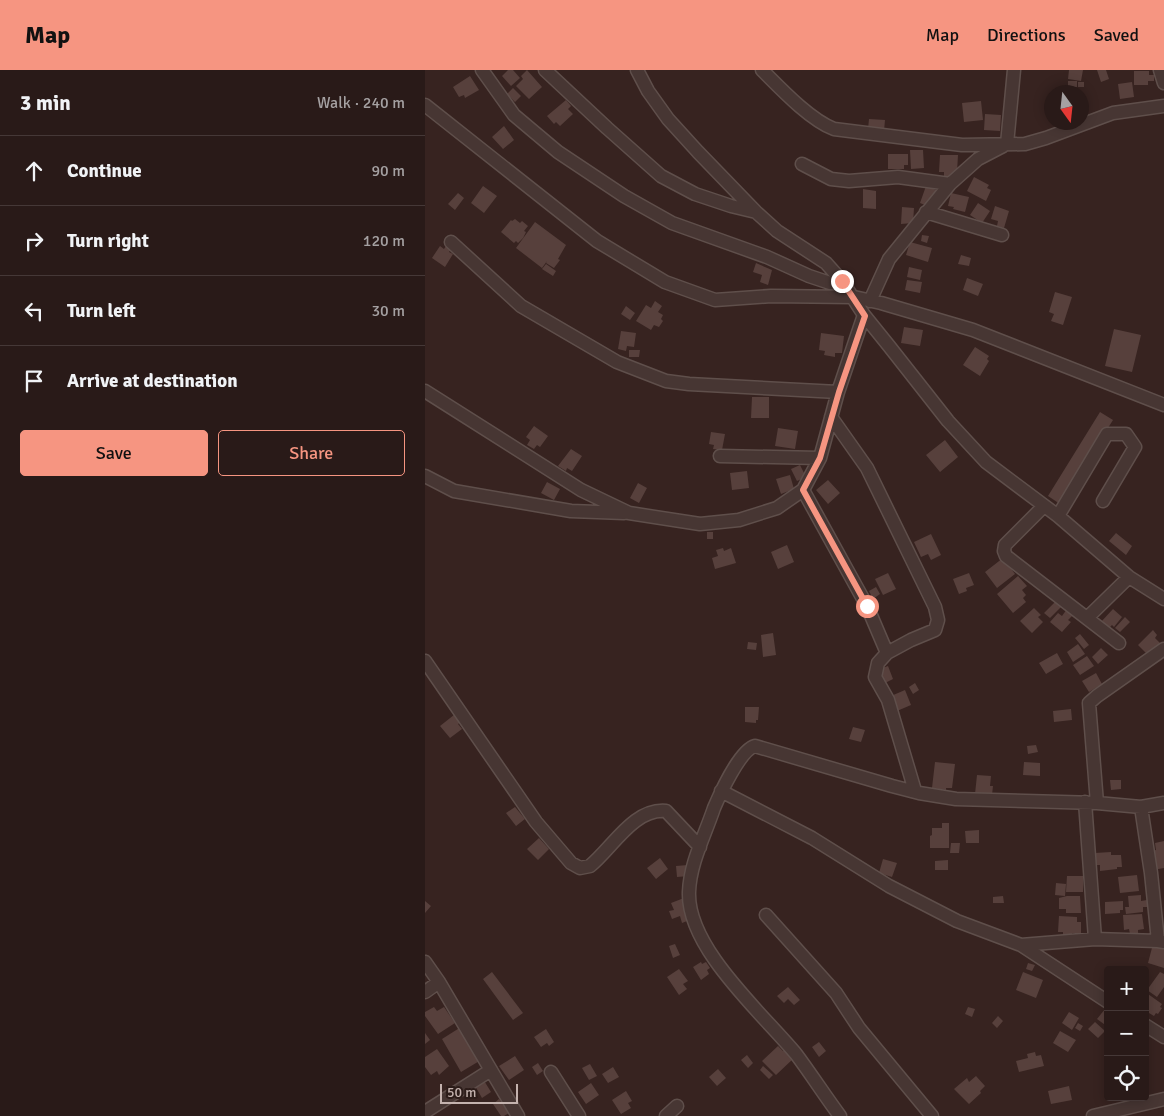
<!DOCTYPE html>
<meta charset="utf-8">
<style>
:root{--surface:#291a18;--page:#352725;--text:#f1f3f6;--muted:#a5a1a2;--line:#453837;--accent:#f69581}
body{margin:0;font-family:Signika,sans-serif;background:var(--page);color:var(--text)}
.controls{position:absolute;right:15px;bottom:15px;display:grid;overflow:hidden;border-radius:5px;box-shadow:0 2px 12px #0003}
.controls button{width:45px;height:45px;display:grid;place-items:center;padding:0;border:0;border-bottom:1px solid var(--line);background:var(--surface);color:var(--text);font:25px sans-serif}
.compass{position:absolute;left:619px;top:15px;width:45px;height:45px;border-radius:50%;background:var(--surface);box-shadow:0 2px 12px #0003;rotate:165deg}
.scale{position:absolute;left:15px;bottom:12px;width:78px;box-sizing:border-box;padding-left:5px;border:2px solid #c4b2ae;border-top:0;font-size:14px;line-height:18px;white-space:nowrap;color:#c4b2ae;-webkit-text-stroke:4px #2c1c19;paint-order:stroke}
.stop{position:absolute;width:15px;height:15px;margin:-11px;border:4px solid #f69581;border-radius:50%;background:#fff}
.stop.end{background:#f69581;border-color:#fff;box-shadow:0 1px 5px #0008}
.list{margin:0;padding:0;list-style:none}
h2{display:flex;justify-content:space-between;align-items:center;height:65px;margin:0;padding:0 20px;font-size:21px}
h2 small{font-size:16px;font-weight:400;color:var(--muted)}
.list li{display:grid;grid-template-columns:32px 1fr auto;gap:15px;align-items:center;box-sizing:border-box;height:70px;padding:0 20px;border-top:1px solid var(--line)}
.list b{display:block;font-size:19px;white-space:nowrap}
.list em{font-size:16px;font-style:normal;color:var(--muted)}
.actions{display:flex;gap:10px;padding:15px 20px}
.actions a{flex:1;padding:11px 0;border:1px solid var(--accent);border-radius:5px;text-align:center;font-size:18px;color:var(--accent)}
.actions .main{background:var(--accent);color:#111}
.icon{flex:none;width:28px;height:28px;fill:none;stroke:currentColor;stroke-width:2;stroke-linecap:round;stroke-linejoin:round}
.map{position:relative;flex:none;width:739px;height:1046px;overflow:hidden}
header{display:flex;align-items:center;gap:30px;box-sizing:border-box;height:70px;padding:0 25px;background:var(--accent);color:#111}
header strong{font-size:24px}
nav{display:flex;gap:28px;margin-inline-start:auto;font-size:18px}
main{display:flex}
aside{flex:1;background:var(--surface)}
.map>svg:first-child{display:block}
.building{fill:#57403c}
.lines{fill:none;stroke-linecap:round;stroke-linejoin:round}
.minor-casing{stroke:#5f4f4b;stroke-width:15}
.minor{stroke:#473633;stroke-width:12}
.route{stroke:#f69581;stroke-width:6}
</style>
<header>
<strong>Map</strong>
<nav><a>Map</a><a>Directions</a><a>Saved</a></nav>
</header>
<main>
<aside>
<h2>3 min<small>Walk · 240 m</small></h2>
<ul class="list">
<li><svg class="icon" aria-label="ahead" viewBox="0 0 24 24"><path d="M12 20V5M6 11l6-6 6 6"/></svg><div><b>Continue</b></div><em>90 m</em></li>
<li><svg class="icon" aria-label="right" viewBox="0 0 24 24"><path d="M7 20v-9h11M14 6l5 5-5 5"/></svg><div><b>Turn right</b></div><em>120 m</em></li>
<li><svg class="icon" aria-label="left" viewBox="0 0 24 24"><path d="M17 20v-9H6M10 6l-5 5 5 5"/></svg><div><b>Turn left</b></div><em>30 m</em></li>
<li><svg class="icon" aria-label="arrive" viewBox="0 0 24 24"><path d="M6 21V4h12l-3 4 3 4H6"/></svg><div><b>Arrive at destination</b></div></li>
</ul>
<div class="actions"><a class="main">Save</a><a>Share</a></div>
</aside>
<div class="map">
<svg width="739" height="1046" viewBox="0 0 739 1046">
<rect width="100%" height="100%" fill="#372320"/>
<!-- building -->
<path class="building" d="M83,0H88L95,8L86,16L77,6Z
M102,0L117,17L104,29L91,16L98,9L96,6Z
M644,0H658L656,11L643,9Z
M672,0H681L684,9L676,12Z
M709,1H724V5H729V11H723V15H709Z
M45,6L54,20L40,28L39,25L34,27L28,17Z
M643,11H652V17H643Z
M653,12H659V17H653Z
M707,12L709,27L695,29L693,14Z
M88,18L96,26L90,32L82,24Z
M141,30L146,36L143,39L148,44L135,56L131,52L129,54L122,46Z
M556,31L558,50L539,52L537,33Z
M560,44L576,45L575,61L559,60Z
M444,49L460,50L459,61L443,59Z
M79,56L89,70L78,79L67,67Z
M485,80H498L499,98L486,99Z
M463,84H483V95H479V99H463Z
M515,85H533L532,102H528V107H519V102H514Z
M549,107L564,115L562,118L566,120L561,131L542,121Z
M58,116L72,126L59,143L46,133Z
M501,116L511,120L505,137L495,133Z
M438,119L451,121V139L438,138Z
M33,123L39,128L30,140L23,134Z
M526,123L544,127L540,142L528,139L529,137L523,136Z
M553,133L565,141L557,153L545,145Z
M570,136L584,141L579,158L572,156L573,151L566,149Z
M477,137L489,138L488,153L476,154Z
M90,149L95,153L97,151L103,156L99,161L101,162L98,168L93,173L91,171L89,173L76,162L86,150L87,151Z
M110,152L141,175L133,189L135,190L129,198L121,193L122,191L117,198L91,178Z
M497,165L504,166L502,173L496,171Z
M485,172L507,178L503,192L481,185Z
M15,176L19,179L21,176L26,179L24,182L28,184L20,197L7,188Z
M536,185L546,188L544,196L533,194Z
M331,193L347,200L343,215L335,212L337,205L328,202Z
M121,194L131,201L128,206L117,199Z
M484,197L497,200L495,210L482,207Z
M542,208L558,214L553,226L538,220Z
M482,210L497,212L495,223L480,220Z
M630,222L647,227L638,255L626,251L629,244L624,242Z
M230,231L237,236L233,242L238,245L236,249L238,251L234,257L229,255L226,260L211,251L221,235L226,238Z
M201,236L210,243L205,250L196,244Z
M479,257L498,260L495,276L476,273Z
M689,259L716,265L707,302L680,296Z
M196,261L211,263L209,277L202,276L201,281L193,279Z
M396,263L419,266L417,283H410V287L399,285L400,281L394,280Z
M550,277L564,286L562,289L564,291L555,306L538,295Z
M204,280H215L214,287H204Z
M327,327H344V348H326Z
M675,342L688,350L635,434L623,426Z
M109,356L123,366L115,377L112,375L109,379L102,375L105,370L101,367Z
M353,358L373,361L370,379L350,376Z
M286,362L300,364L297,380L288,379L289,375L284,374Z
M520,370L533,387L515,402L501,385Z
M146,379L157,386L147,401L142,398L141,401L133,396Z
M375,395L381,407L372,411L366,399Z
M322,401L324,418L307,420L305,403Z
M365,405L369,419L356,424L351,409Z
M403,410L415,423L403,434L391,420Z
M122,412L135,419L129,430L116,423Z
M213,413L222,418L214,433L205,428Z
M282,462H288V469H282Z
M691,463L707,476L701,485L684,471Z
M506,464L516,485L506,490L503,484L496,487L489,472Z
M362,475L369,492L353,499L346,482Z
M298,478L299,481L306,478L311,493L290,499L287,488L293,486L291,480Z
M578,488L590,504L572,518L560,502Z
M463,503L471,519L458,525L450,509Z
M544,503L549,515L541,518L542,521L534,524L528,509Z
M593,506L602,516L597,520L601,525L598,528L601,532L588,543L572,524Z
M451,517L455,524L448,529L444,521Z
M630,532L636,537L625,548L619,543Z
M609,538L616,545L613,547L618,552L607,563L595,551Z
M642,539L648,545L643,550L646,552L637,562L625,552L633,543L637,546Z
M688,539L697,547L689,557L687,555L682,560L675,553Z
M700,547L705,552L695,562L690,558Z
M728,560L732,565L730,568L735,573L723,585L713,575Z
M348,563L351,585L338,587L336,565Z
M655,564L664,575L659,579L650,568Z
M323,572L332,573L331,580L322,579Z
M653,574L660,584L648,592L642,582Z
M676,578L683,585L673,594L667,587Z
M632,583L638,594L621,604L614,593Z
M662,586L669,596L655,605L648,595Z
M463,596L468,609L458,614L452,600Z
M671,603L677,614L664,622L657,611Z
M490,613L494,620L488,624L484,617Z
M480,620L486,635L472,641L466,626Z
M320,637H334L333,650H331V653L320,652Z
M646,639L647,650L629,652L628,641Z
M34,641L40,649L33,654L37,659L25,668L15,656Z
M428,657L440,660L436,672L424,669Z
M611,675L613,682L603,684L602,676Z
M510,692L530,694L527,718H521V720L507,718Z
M599,692L615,693V706L598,705Z
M552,705L566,706L565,716H568L567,725L550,724Z
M685,710H696V719L686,720Z
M90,737L100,749L91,756L81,743Z
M517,753H524V778H505V766L507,765V758H517Z
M554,760V773H541L540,761Z
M114,768L124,779L113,790L102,779Z
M739,771V798L728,800L725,781L731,780L730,773Z
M526,773H535L534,783H525Z
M686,782V785H696L697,797H692V799L675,801V795H671L670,783Z
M235,788L243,799L231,809L222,798Z
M458,789L472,793L467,807L454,803Z
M523,790V800H510V791Z
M263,795L264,806L252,807L251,796Z
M712,805L714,821L695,823L693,807Z
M642,806H658V822H641Z
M631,813L641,814L640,826L630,825Z
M716,825V831L722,830L723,837H718V842L701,844L700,837H704L703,826Z
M578,826L579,833H568V827Z
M642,826H655L656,843H641V839H634V828Z
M259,828L267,849L257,853L255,846L247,849L244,841L249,840L246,833Z
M0,831L6,836L0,843Z
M698,831V840H695V843L680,844V832Z
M717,844L719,859L713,860V864H705L704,859L699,860L698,845Z
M634,846L652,847V852H656V863H647V866H638V862H633Z
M250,874L255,885L248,888L244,876Z
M728,874L739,877V898L723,893Z
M276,892L277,894L281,892L285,898L282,900L284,904L276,910L268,897Z
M603,893L610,895L607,901L601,899Z
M254,899L263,911L258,914L262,919L254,925L242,907Z
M67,902L98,943L88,950L58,909Z
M598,902L618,910L611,928L591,920Z
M735,902L739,904V917L732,927L722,920Z
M363,917L375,930L369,935L363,929L359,933L352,926Z
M723,924L737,934L735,937L737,938L733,944L731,943L729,946L724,943L721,947L720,929Z
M9,937L12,941L19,937L30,953L13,964L0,946V942Z
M543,937L550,939L547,947L540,944Z
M680,939L683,941V957L672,949Z
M644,942L654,948L647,960L637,953Z
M573,946L578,951L572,958L567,953Z
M670,952L680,961L673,968L663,959Z
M653,953L658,956L655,961L650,958Z
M36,957L56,990L36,1002L17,969Z
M121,959L129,972L124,976L122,973L116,977L109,967Z
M635,961L651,970L643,982L628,973Z
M0,963L5,970L0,974Z
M394,972L401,981L394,987L387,977Z
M353,976L358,981L360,979L369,988L351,1005L337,991Z
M12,979L24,996L14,1005L12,1001L6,1005L0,997V987Z
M610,982L611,986L616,985L619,996L594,1002L591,991L603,988L602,984Z
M322,985L328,993L323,998L316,990Z
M90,986L99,1000L84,1010L74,996Z
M113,993L118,1001L112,1005L107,997Z
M165,994L172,1006L164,1010L157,998Z
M338,996L348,1005L344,1009L335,1000Z
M188,997L194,1007L183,1013L177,1004Z
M293,999L301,1008L292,1016L284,1007Z
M551,1006L560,1016L555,1021L556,1023L544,1034L529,1019L542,1008L544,1012Z
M58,1009L66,1022L57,1028L49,1014Z
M166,1013L174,1025L161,1034L153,1022Z
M644,1016L647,1030L626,1034L623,1021Z
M201,1021L207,1031L203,1033L206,1038L196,1044L187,1030Z
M74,1029L84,1043L79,1046H76L68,1034Z"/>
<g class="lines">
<!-- minor casing -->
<g class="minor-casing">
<path id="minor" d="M57,0L89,45L133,82L199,126L247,153L342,187L384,206L405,213L417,211
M120,0L182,58L236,106L270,124L306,136L331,142
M212,0L223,21L243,49L273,82L331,142L352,161L401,193L417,211L439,245L464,276L523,351L561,392L633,446L704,507L739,529
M337,0C355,18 385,50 409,59L537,75L600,74L621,68L688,43L739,36
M735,0L739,13
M0,35L172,171L240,212L290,230L346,226L429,227L456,233L548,260L739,335
M582,74L589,0
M377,94L406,109L424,111L473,107L525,114
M501,142L577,165
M26,172L96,236L192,292L241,311L264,314L413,322
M445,231L464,189L525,114L553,89L578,76
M0,321L156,420L204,443L275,454L314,450L352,438L378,420L395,388L413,322L439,245
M406,347L442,398L510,537L513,550L510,560L486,570L462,583L453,593L450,607L463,630L490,721
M295,386L395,388
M0,406L29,421L146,441L199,443
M378,420L442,536L462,583
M619,436L580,475L579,481L581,486L694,573
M633,446L682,364H701L710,377L678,431
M662,548L704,507
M0,591L111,752L146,793L155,798L165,796C188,777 209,738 241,741L275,777
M296,721L387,768L464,816L532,851L596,875L670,869L733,871L739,872
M660,732L670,869
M672,733L664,633L672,626L739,579
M716,737L726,803L733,871
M341,845L411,923L434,958L507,1046
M596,875L683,932
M0,892L14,912L93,1046
M0,922L14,912
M720,955L739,967
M126,1002L154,1046
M0,1042L66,1000
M241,1046L252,1036
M415,1046C400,1026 386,1004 371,984C337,943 262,878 264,822C265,793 280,765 289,738C295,724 315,680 330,676L467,716L494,723L531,729L672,733L716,737L739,733
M668,1046L739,1029"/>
</g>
<!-- minor -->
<use href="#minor" class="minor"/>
</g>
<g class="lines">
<!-- route -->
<path class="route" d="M417,211L440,246L414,322L395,388L378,420L442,536"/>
</g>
</svg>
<div class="controls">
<button>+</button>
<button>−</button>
<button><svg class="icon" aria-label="locate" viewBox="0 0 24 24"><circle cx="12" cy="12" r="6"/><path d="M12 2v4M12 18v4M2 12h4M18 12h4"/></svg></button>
</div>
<svg class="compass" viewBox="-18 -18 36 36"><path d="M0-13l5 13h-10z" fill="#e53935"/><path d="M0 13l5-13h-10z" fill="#a5a1a2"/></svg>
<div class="scale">50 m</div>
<div class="stop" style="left:442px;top:536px"></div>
<div class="stop end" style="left:417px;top:211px"></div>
</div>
</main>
